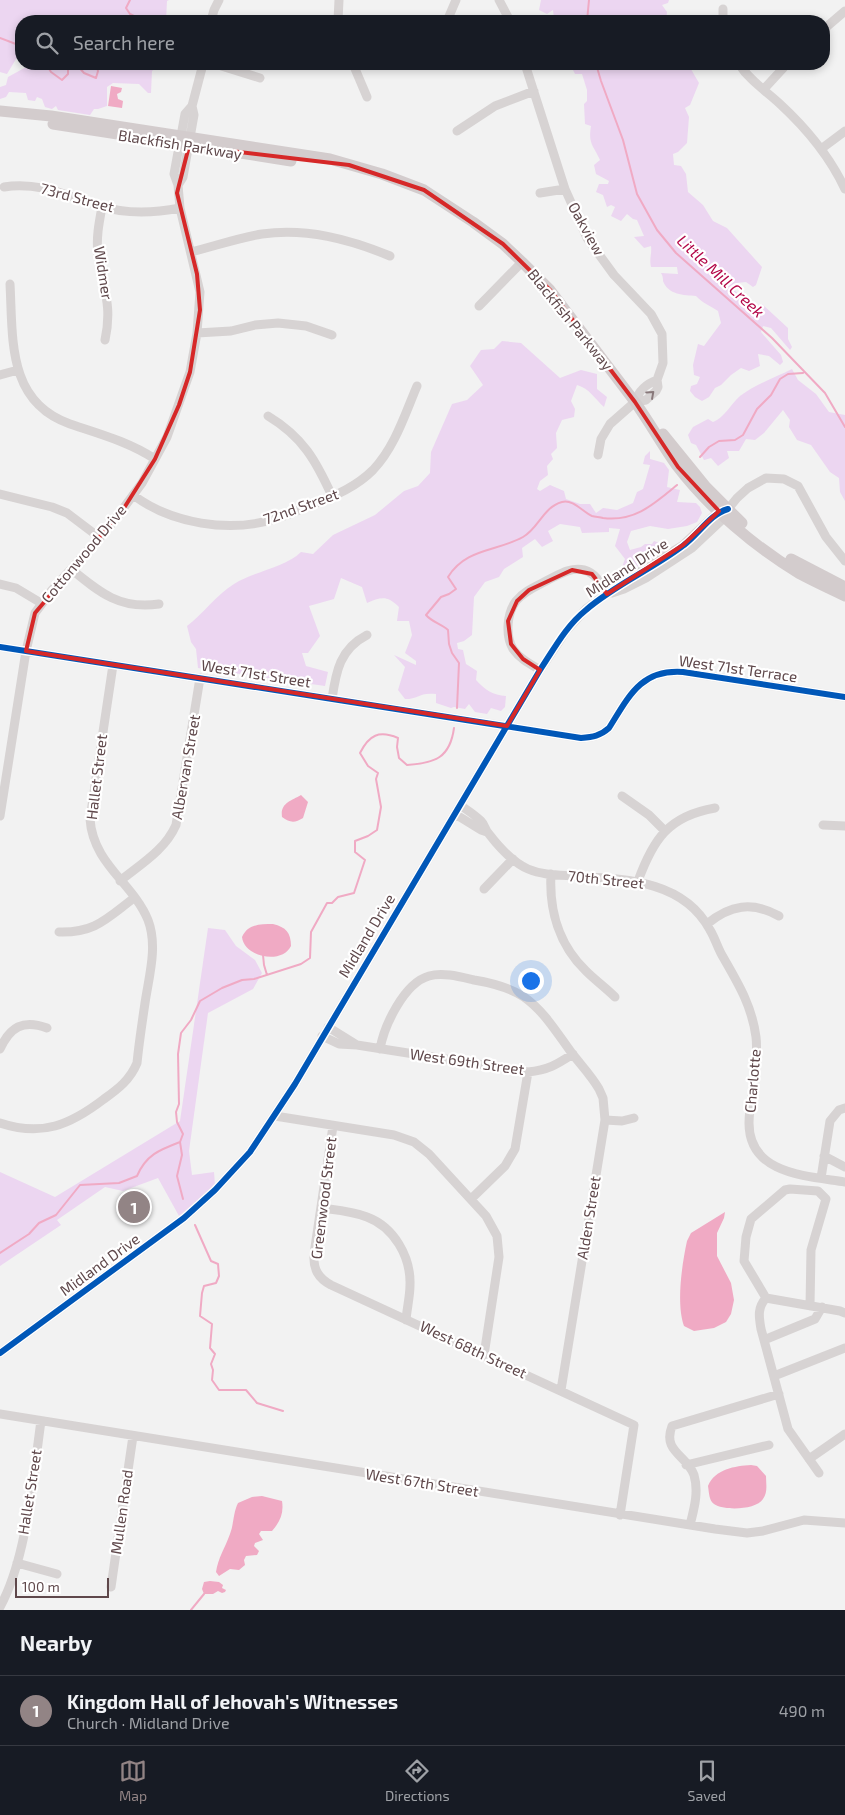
<!DOCTYPE html>
<meta charset="utf-8">
<style>
:root{--surface:#171b24;--page:#20242c;--text:#f1f3f6;--muted:#9ea1a6;--line:#363941;--accent:#928485}
body{margin:0;font-family:"Exo 2",sans-serif;background:var(--page);color:var(--text)}
.scale{position:absolute;left:15px;bottom:12px;width:94px;box-sizing:border-box;padding-left:5px;border:2px solid #5f484b;border-top:0;font-size:14px;line-height:18px;white-space:nowrap;color:#5f484b;-webkit-text-stroke:4px #fff;paint-order:stroke}
.you{position:absolute;left:530px;top:980px;width:18px;height:18px;margin:-12px;border:4px solid #fff;border-radius:50%;background:#1a73e8;box-shadow:0 0 0 8px #1a73e833}
.badge{display:grid;place-items:center;width:32px;height:32px;border-radius:50%;background:var(--accent);color:#fff;font-size:16px;font-weight:700}
.pin{position:absolute;translate:-50% -50%;border:2px solid #fff;box-shadow:0 1px 5px #0006}
.list{margin:0;padding:0;list-style:none}
h2{display:flex;justify-content:space-between;align-items:center;height:65px;margin:0;padding:0 20px;font-size:21px}
h2 small{font-size:16px;font-weight:400;color:var(--muted)}
.list li{display:grid;grid-template-columns:32px 1fr auto;gap:15px;align-items:center;box-sizing:border-box;height:70px;padding:0 20px;border-top:1px solid var(--line)}
.list b{display:block;font-size:19px;white-space:nowrap}
.list p{margin:0;font-size:16px;white-space:nowrap;color:var(--muted)}
.list em{font-size:16px;font-style:normal;color:var(--muted)}
.icon{flex:none;width:28px;height:28px;fill:none;stroke:currentColor;stroke-width:2;stroke-linecap:round;stroke-linejoin:round}
.map{position:relative;flex:none;width:845px;height:1610px;overflow:hidden}
.search{position:absolute;background:var(--surface);box-shadow:0 2px 8px #0003;left:15px;right:15px;top:15px;height:55px;display:flex;align-items:center;gap:12px;box-sizing:border-box;padding:0 18px;border-radius:20px;color:var(--muted);font-size:19px}
.sheet{height:135px;background:var(--surface)}
nav{display:flex;justify-content:space-around;align-items:center;box-sizing:border-box;height:70px;border-top:1px solid var(--line);background:var(--surface);font-size:14px;color:var(--muted)}
nav a{display:grid;justify-items:center;gap:2px}
nav .on{color:var(--accent)}
.map>svg:first-child{display:block}
.green{fill:#ecd6f1}
.water{fill:#f0aac4}
.lines{fill:none;stroke-linecap:round;stroke-linejoin:round}
.stream{stroke:#f0aac4;stroke-width:2}
.minor{stroke:#d7d3d3;stroke-width:9}
.major{stroke:#d3cccd;stroke-width:11}
.cycleway-casing{stroke:#fff;stroke-width:9}
.cycleway{stroke:#0057b8;stroke-width:6}
.oneway{stroke:#89797b}
.marked{fill:none;stroke:#d62828;stroke-width:4;stroke-linejoin:round}
.labels{text-anchor:middle;stroke-width:4.5;stroke-linejoin:round;paint-order:stroke}
.street-label{font-size:15px;fill:#5f484b;stroke:#fff}
.water-label{font-size:16px;font-style:italic;fill:#b30748;stroke:#fff}
</style>
<div class="map">
<svg width="845" height="1610" viewBox="0 0 845 1610">
<rect width="100%" height="100%" fill="#f2f2f2"/>
<!-- green -->
<path class="green" d="M0,0H169L167,1L166,21H21V58L16,59L7,74L0,72Z
M541,0H669L668,3L662,5L667,12L666,21H545L554,18L553,10L547,14L539,10Z
M28,64H161L152,71L151,93H148L139,84L113,83L107,87V106L98,109H94L90,115L58,110L56,106L52,109L45,107L42,99L37,97L35,101L28,100L26,93L9,92L6,97L0,99V87L6,85L8,77L28,66Z
M580,64H688L699,83L690,105L685,108L689,117L687,143L678,152L673,154L674,165L681,166L686,174L688,192L703,205L713,221L727,228L762,267L756,285L753,287L746,282L736,283L735,291L754,306L762,304L788,328V339L792,347L790,350L771,328L763,326L761,332L781,355L783,362L780,365L769,356L758,354L760,366L749,371L741,368L731,375L721,385L715,388L709,397L702,401L695,397L690,391L691,386L697,384L700,377L694,375L693,365L698,344L704,346L721,323L718,311C709,305 704,304 696,296C684,295 668,295 663,281C663,279 663,276 661,273L678,274L677,267H651C649,259 652,254 651,246L644,248L634,237L644,236L637,220L633,219L627,214L621,221L611,216L615,207L611,205L607,207L603,195L596,192L599,184H608L609,181L596,174L594,165L600,160C593,145 588,144 591,126L585,124L584,104L587,101V90L582,74H575L573,70Z
M502,341L521,343L560,378L581,370L597,374V389L607,397L604,407C594,398 590,389 577,385L571,401L575,409L574,417L562,420L556,433L557,448L551,454L553,459L547,466L548,475L540,481L537,489L540,491L550,485L564,491L566,499L580,504H590L596,513L603,508L617,510L633,503L637,492L643,489L650,465L643,464L645,456L650,451V459L664,463L669,470L667,487L680,490L677,502L696,503L700,507L702,513L697,522L687,526L668,529L650,526L631,531L627,542L630,550L641,547L645,544H652L654,541L667,546L666,551L615,579L609,575L622,567L625,559L615,546L620,529L609,528V532L582,533L580,527L560,524L548,531L553,541L542,547L535,539L522,548L523,557L504,569L499,577L485,582L474,597L472,635L464,641L457,643L458,649L463,650L466,664L477,671L476,680C485,690 493,695 506,696L505,707L501,711L491,708L487,714L475,712L469,704L465,709L454,707L451,708L436,703V694C419,692 419,699 405,699L398,690L405,667L394,655L416,665V661L405,653L412,635L409,621H397L399,607C387,595 381,597 367,603L362,587L341,578L334,599L309,606L320,636L308,653H302L306,666L328,672L325,686L198,668L196,649L191,642L187,626C204,613 216,595 234,584C254,571 285,568 301,552L313,554L333,535L375,515L404,491L418,486L430,473L431,452L452,404L467,400L483,385L470,366L481,350L494,349Z
M792,369L798,380L816,394L829,412L845,415V501L840,492L839,478L830,472L811,445L797,440L789,427L790,420L783,410L764,433L755,440L746,439L739,451H727L729,458L718,466L711,458L704,460L696,445L691,443L688,435L693,427L708,419L713,422C723,419 731,404 740,396C756,384 774,378 792,369Z
M208,928L225,930L236,946L255,960L262,973L253,989L208,1013L189,1151L192,1175L214,1172L215,1185L202,1197L179,1216L158,1178L123,1191L105,1187L57,1220L61,1225L0,1266V1172L55,1197L180,1121Z"/>
<!-- water -->
<path class="water" d="M111,86L122,88L121,92L117,94L118,99L123,101L122,108L108,106Z
M301,795L308,802L303,818C295,823 290,823 282,817C280,803 291,801 301,795Z
M273,924C286,927 291,933 291,946C282,965 244,957 242,937C248,924 260,924 273,924Z
M725,1212L724,1218L717,1233V1256L731,1283L734,1300L731,1314L726,1322L714,1328L694,1331L684,1326C676,1304 682,1264 687,1241L691,1233Z
M751,1465L757,1466L766,1476C766,1484 768,1492 763,1499C756,1510 724,1511 714,1504C709,1501 709,1492 708,1486C715,1469 735,1466 751,1465Z
M262,1496L282,1501C284,1513 280,1522 272,1531H261L259,1534L263,1540L255,1543L254,1546L259,1551L257,1555L246,1556L244,1560L245,1565L239,1570L230,1569L219,1576L216,1572C218,1558 225,1548 230,1534C234,1524 233,1513 238,1503L252,1497Z
M210,1581L219,1582L223,1585L222,1588L226,1590L225,1592L222,1593L218,1591L213,1594H204L202,1589L204,1582Z"/>
<g class="lines">
<!-- stream -->
<path class="stream" d="M130,0L126,8L130,14L144,21
M587,21L589,0
M0,38L21,46
M46,64L51,72L62,80L68,74V65H77L84,73L96,78L98,71L96,64
M596,64L601,81L623,140L637,194L657,230L676,253L772,338L825,393L845,427
M700,457L709,447L719,441L735,440L743,435L757,409L771,395L780,379L788,374L803,373
M457,708L459,663L452,653L449,644L448,630C441,624 432,622 426,615L441,597L449,594L456,589L448,577C466,548 496,552 523,537C539,528 543,507 562,502C573,499 583,512 592,516C596,517 600,517 603,518C635,522 654,504 677,485
M263,955L264,965L267,975
M180,1142L182,1155L177,1176L183,1199
M195,1225L211,1261L218,1264L219,1276L216,1283L204,1286L202,1293L200,1316L212,1324L210,1348L215,1354L211,1364L213,1370L212,1380L219,1390H246L257,1403L283,1411
M0,1253L29,1234L39,1223L56,1215L80,1185L119,1183L137,1176C146,1155 159,1150 180,1142L183,1134L177,1122L176,1112L179,1104L178,1054L181,1033L191,1020L200,1001L222,988L242,980L254,979L301,964L310,958L311,932L327,903H332L338,897L354,893L365,860L355,852V841L368,836L377,830L381,807L376,779L378,773L368,766L360,753C369,735 379,730 398,738L397,747L399,758L407,765C435,763 450,758 454,728
M191,1610L204,1594"/>
<!-- minor -->
<path class="minor" d="M499,0L510,21
M723,9V21
M211,21L214,10L219,0
M338,21L339,0
M447,21L456,0
M824,29L845,11
M215,64L260,78
M353,64L367,97
M525,64L565,189L587,238L614,275L651,314L662,334L663,363L657,380L658,387L656,391L646,400L635,402L610,424L601,439L598,455
M739,64C749,80 766,91 780,104C806,128 830,157 845,189
M764,89L787,64
M457,131L495,106L534,91
M821,149L845,131
M178,185L183,177L194,115L192,106
M4,187C38,181 68,196 100,206C125,214 154,213 180,208
M540,193L565,189
M102,207C99,223 96,238 98,254C102,288 113,303 105,340
M191,252C215,246 238,238 262,234C307,228 349,239 390,256
M10,284C13,339 7,402 70,424C100,434 129,442 155,459
M479,306L522,262
M197,333L231,331L255,325L278,323L306,326L332,335
M0,375L18,370
M635,402C639,390 646,384 657,380
M268,416C303,437 316,461 332,496
M0,494L52,507L67,513L100,538
M133,495C172,524 229,533 275,519C288,515 301,509 314,504C336,495 356,487 373,470C395,447 405,414 417,386
M71,569C99,592 120,610 159,604
M0,584L16,588L41,603
M612,593L624,589L646,578L692,548L725,517L728,509L737,498L748,488L766,478L784,479L798,486L826,537L845,561
M0,647L581,738C593,737 600,736 609,728C629,696 641,669 683,672L845,697
M540,670C530,664 520,659 513,649C505,635 507,613 516,601C524,591 537,586 548,580C560,574 571,567 584,570C596,573 602,585 607,594
M332,699C336,671 340,649 367,635
M622,796L649,815L665,831
M460,805C467,810 475,815 481,821C485,825 485,830 489,834C499,847 512,862 528,869C542,875 558,875 573,876C622,879 683,879 710,930C715,938 718,949 723,957C738,983 752,1006 756,1037C758,1054 755,1072 753,1090C751,1101 749,1112 749,1123C749,1175 808,1176 845,1182
M455,814L481,830L487,832
M0,816L26,651L35,613L52,590L111,525L142,483L167,437L190,372L197,333L200,292L180,208L178,185L174,174L185,114L192,106L203,64
M823,825L845,826
M551,874C549,910 559,945 586,971C595,980 606,988 615,997
M120,881C141,864 165,850 176,825L200,678
M638,881C653,840 668,816 715,808
M484,889L513,859
M707,924C730,905 752,901 779,916
M59,932C95,933 106,919 134,898
M328,1027L357,1045
M322,1036L339,1044L357,1045L528,1072C548,1070 556,1065 573,1054
M0,1049C10,1027 23,1019 47,1028
M380,1049C384,1026 404,983 429,976C443,972 461,977 474,980C492,983 509,987 524,997C544,1011 557,1033 571,1052C580,1064 591,1075 599,1089L603,1098L605,1120L561,1390
M275,1116L394,1135L414,1142L429,1154L486,1216L497,1236L499,1257L484,1355
M605,1120L622,1121L634,1118
M0,1123C42,1137 70,1125 104,1099C118,1089 130,1080 137,1063C139,1043 142,1023 145,1003C149,976 158,946 148,920C133,883 93,864 90,819L113,665
M333,1126L314,1254C313,1269 318,1278 331,1285L634,1425L620,1515
M824,1156L845,1167
M821,1178L830,1121L839,1110L845,1108
M471,1199L505,1166L515,1149L528,1072
M321,1208C336,1210 352,1211 367,1217C394,1227 411,1257 410,1285C410,1296 407,1308 406,1320
M766,1298L744,1261L746,1237L751,1219L785,1190L790,1189L818,1191L826,1199L811,1250L810,1306
M766,1298C757,1308 759,1317 761,1329L788,1429L819,1473
M766,1298L840,1311L845,1313
M764,1340L815,1319L822,1307
M0,1353L184,1218L215,1190L250,1152L295,1084L540,670L566,631L586,609L620,584L683,545L719,511L723,510
M774,1376L845,1348
M0,1414L715,1529L747,1533L763,1531L804,1520L845,1523
M809,1459L845,1434
M686,1465L769,1445
M690,1525C694,1509 699,1492 694,1475C687,1455 662,1452 672,1426L779,1394
M17,1563L57,1574
M111,1587L133,1436
M0,1607C27,1558 33,1477 41,1421"/>
<!-- major -->
<path class="major" d="M0,111L51,116L330,159L382,174L424,190L473,222L503,244L522,262L550,290L635,402C650,423 662,445 677,466C709,508 755,547 800,574C815,582 830,589 845,596
M53,124L291,161
M663,434L706,487L742,523
M791,559L845,587"/>
<!-- cycleway casing -->
<g class="cycleway-casing">
<path id="cycleway" d="M0,647L581,738C593,737 600,736 609,728C629,696 641,669 683,672L845,697
M0,1353L184,1218L215,1190L250,1152L295,1084L540,670C554,649 566,626 586,610C616,584 653,569 684,545C699,534 710,514 728,509"/>
</g>
<!-- cycleway -->
<use href="#cycleway" class="cycleway"/>
</g>
<!-- one-way arrows -->
<defs><path id="oneway-chevron" d="M-2-3.5L2.5 0L-2 3.5" fill="none" stroke-width="1.6" stroke-linecap="round" stroke-linejoin="round" transform="scale(1.25)"/></defs>
<use class="oneway" href="#oneway-chevron" transform="translate(651 394) rotate(-42)"/>
<!-- marked area -->
<path class="marked" d="M189,146L349,165L424,190L503,244L550,290L635,402L678,467L719,511L683,545L607,594L592,574L572,570L529,590L517,601L508,621L511,644L523,659L540,670L507,726L26,651L35,613L124,508L155,459L179,405L190,372L200,310L197,274L177,193Z"/>
<g class="labels">
<!-- street labels -->
<g class="street-label">
<text transform="translate(180 145) rotate(9)" y="5">Blackfish Parkway</text>
<text transform="translate(77 198) rotate(15)" y="5">73rd Street</text>
<text transform="translate(586 229) rotate(61)" y="5">Oakview</text>
<text transform="translate(103 273) rotate(81)" y="5">Widmer</text>
<text transform="translate(570 320) rotate(51)" y="5">Blackfish Parkway</text>
<text transform="translate(301 507) rotate(-20)" y="5">72nd Street</text>
<text transform="translate(84 554) rotate(-50)" y="5">Cottonwood Drive</text>
<text transform="translate(627 568) rotate(-33)" y="5">Midland Drive</text>
<text transform="translate(738 669) rotate(8)" y="5">West 71st Terrace</text>
<text transform="translate(256 674) rotate(9)" y="5">West 71st Street</text>
<text transform="translate(186 767) rotate(-80)" y="5">Albervan Street</text>
<text transform="translate(97 777) rotate(-83)" y="5">Hallet Street</text>
<text transform="translate(606 880) rotate(6)" y="5">70th Street</text>
<text transform="translate(367 936) rotate(-59)" y="5">Midland Drive</text>
<text transform="translate(467 1062) rotate(8)" y="5">West 69th Street</text>
<text transform="translate(753 1081) rotate(-85)" y="5">Charlotte</text>
<text transform="translate(324 1198) rotate(-83)" y="5">Greenwood Street</text>
<text transform="translate(589 1218) rotate(-81)" y="5">Alden Street</text>
<text transform="translate(100 1265) rotate(-36)" y="5">Midland Drive</text>
<text transform="translate(473 1350) rotate(25)" y="5">West 68th Street</text>
<text transform="translate(422 1483) rotate(9)" y="5">West 67th Street</text>
<text transform="translate(30 1492) rotate(-81)" y="5">Hallet Street</text>
<text transform="translate(122 1512) rotate(-82)" y="5">Mullen Road</text>
</g>
<!-- water labels -->
<g class="water-label">
<text transform="translate(721 276) rotate(43)" y="6">Little Mill Creek</text>
</g>
</g>
</svg>
<div class="scale">100 m</div>
<div class="you"></div>
<div class="pin badge" style="left:134px;top:1207px">1</div>
<div class="search"><svg class="icon" aria-label="search" viewBox="0 0 24 24"><circle cx="10" cy="10" r="6"/><path d="M15 15l6 6"/></svg>Search here</div>
</div>
<section class="sheet">
<h2>Nearby<small></small></h2>
<ul class="list">
<li><span class="badge">1</span><div><b>Kingdom Hall of Jehovah's Witnesses</b><p>Church · Midland Drive</p></div><em>490 m</em></li>
</ul>
</section>
<nav>
<a class="on"><svg class="icon" aria-label="map" viewBox="0 0 24 24"><path d="M3 6l6-2 6 2 6-2v14l-6 2-6-2-6 2zM9 4v14M15 6v14"/></svg>Map</a>
<a><svg class="icon" aria-label="directions" viewBox="0 0 24 24"><path d="M12 3l9 9-9 9-9-9zM9 14v-3h6M13 9l2 2-2 2"/></svg>Directions</a>
<a><svg class="icon" aria-label="saved" viewBox="0 0 24 24"><path d="M7 4h10v16l-5-4-5 4z"/></svg>Saved</a>
</nav>
